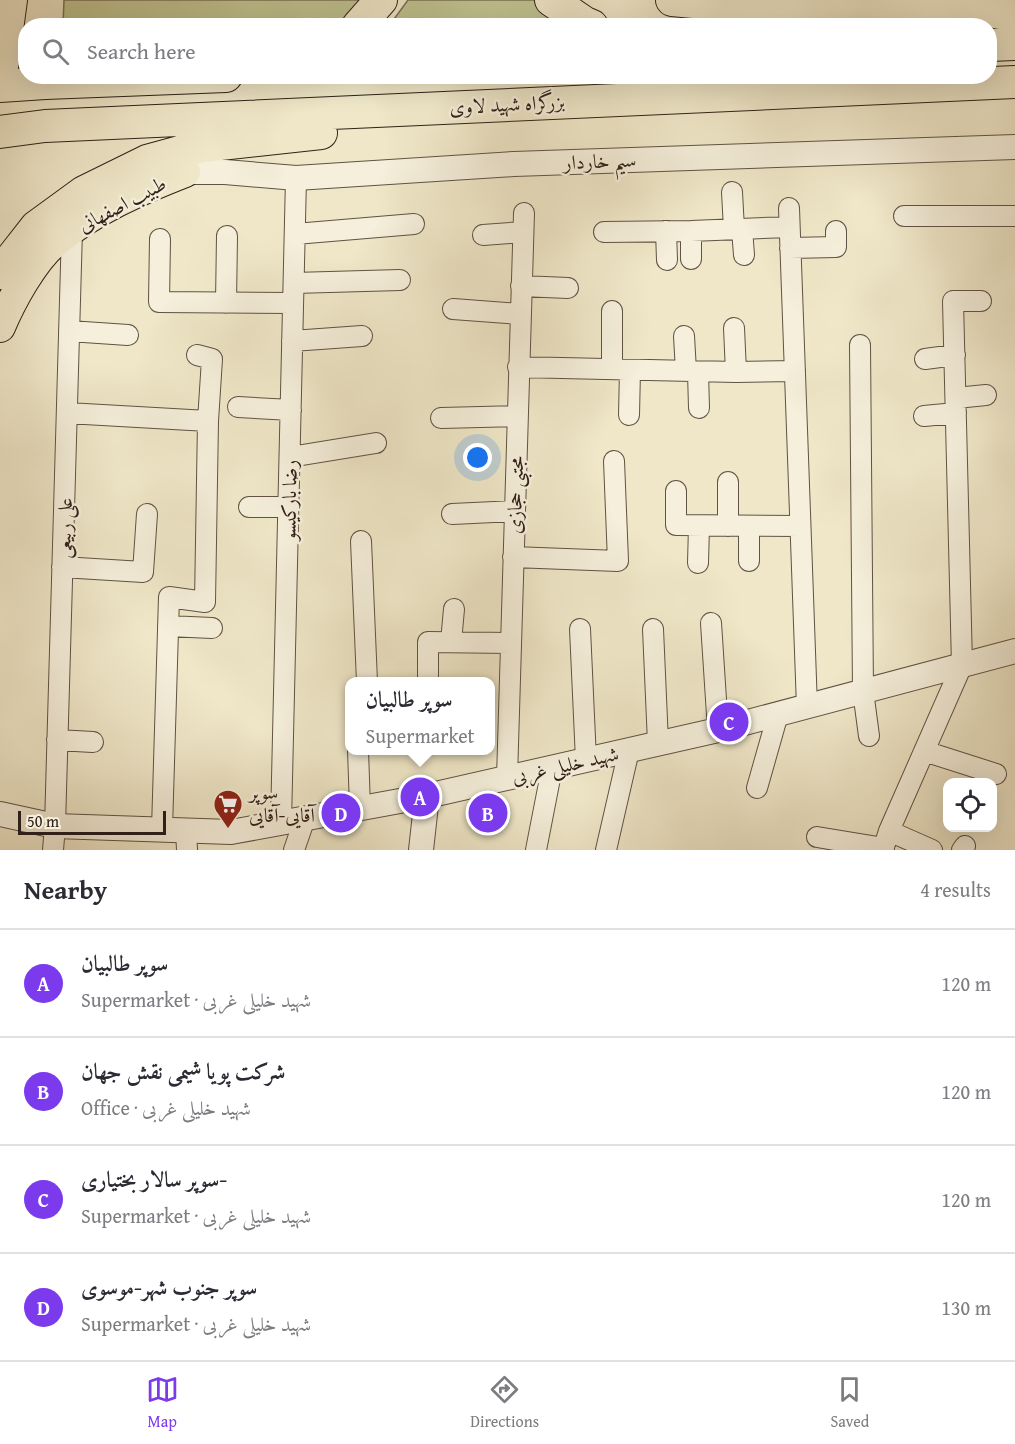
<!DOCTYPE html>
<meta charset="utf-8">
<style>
:root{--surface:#fff;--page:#f7f7f7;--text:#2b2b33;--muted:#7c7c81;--line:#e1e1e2;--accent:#7c3aed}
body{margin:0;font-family:"Gentium Book Plus",Amiri,serif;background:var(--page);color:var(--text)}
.controls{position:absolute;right:18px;bottom:18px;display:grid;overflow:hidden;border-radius:12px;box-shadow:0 6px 24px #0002}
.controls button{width:54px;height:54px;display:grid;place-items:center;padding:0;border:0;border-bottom:2px solid var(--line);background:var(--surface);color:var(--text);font:30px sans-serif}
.scale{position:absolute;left:18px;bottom:15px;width:148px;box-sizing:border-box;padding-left:6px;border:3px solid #312018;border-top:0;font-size:16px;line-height:21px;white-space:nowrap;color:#312018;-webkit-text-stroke:4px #f5efdb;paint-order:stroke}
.you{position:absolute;left:478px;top:458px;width:21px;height:21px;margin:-15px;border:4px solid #fff;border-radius:50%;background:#1a73e8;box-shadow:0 0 0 9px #1a73e833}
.badge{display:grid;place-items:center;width:39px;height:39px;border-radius:50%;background:var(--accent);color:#fff;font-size:20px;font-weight:700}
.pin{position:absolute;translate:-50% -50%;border:3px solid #fff;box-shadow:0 2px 6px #0006}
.popup{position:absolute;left:345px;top:677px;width:150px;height:78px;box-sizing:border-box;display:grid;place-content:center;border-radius:12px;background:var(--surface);filter:drop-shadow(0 2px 4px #0005);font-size:20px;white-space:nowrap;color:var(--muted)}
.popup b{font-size:22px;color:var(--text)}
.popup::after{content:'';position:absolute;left:50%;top:100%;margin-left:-12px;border:12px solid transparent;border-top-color:var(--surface)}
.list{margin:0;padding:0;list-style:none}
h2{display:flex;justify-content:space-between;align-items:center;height:78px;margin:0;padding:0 24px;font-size:26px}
h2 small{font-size:20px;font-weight:400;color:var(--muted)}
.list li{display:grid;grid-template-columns:39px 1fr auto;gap:18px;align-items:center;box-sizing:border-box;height:108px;padding:0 24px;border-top:2px solid var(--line)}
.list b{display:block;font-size:22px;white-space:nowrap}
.list p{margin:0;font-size:20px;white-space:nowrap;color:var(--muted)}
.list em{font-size:20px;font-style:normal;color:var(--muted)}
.icon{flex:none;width:33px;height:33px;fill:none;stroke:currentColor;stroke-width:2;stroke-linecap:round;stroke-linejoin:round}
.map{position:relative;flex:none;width:1015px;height:850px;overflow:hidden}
.search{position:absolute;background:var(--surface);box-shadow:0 6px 24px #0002;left:18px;right:18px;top:18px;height:66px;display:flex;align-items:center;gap:15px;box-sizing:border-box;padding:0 21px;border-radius:24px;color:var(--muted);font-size:22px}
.sheet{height:510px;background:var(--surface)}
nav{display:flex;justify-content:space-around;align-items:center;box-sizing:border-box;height:84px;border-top:2px solid var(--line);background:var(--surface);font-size:16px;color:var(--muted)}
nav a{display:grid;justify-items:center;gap:3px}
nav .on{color:var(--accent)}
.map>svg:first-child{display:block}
.green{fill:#c0c391;stroke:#787254;stroke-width:1.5}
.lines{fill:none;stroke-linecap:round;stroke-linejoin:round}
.minor-casing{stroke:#605244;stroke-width:22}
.tertiary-casing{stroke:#605244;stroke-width:26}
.primary-casing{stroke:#312018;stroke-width:32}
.trunk-casing{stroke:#312018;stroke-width:34}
.minor{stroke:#f5efdb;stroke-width:20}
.tertiary{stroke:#f5efdb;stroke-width:24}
.primary{stroke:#efe7c8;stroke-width:30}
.trunk{stroke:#efe7c8;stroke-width:32}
.labels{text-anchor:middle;stroke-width:5;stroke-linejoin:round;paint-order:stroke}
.street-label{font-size:20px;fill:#312018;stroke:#f5efdb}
.poi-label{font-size:20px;fill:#312018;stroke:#f5efdb;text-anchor:start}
</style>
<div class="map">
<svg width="1015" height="850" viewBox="0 0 1015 850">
<rect width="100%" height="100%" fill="#efe7c8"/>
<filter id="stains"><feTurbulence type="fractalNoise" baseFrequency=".00333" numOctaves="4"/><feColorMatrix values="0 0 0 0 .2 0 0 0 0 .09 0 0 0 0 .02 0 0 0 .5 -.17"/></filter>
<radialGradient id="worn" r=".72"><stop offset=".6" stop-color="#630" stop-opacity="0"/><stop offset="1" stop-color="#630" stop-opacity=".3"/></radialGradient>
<!-- green -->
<path class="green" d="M64,0H367L350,25L63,26Z
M408,0H534L571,25L389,26Z"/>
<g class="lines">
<!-- minor casing -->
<g class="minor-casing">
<path id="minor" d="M732,192L734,229
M789,208L807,707
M904,216H1015
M742,229L744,255
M666,231L667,260
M604,232L691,231L789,227
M295,234L414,224
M483,235L523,232
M160,239L159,302L293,303
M790,248L836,247V231
M691,259V231
M294,283L400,280
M521,286L568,288
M226,303L227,236
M453,309L520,314
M612,311V369
M734,328L736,372
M69,331L128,335
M684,336L686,371
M292,341L362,336
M860,345L863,691L869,736
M925,359L955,355
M518,367L736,372L795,371
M698,372L699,408
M956,398L986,395
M238,407L291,410
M67,413L208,421
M629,415L630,370
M924,416L956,413
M441,418L517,416
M290,457L376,443
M676,491V525L800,526
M249,507H288
M452,514L514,511
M728,526V482
M361,541L367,682
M513,557L618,561L614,461
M749,561V527
M698,563L699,526
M62,567L143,572L147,514
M711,623L718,730
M168,626L212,628
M580,629L586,760
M653,629L658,743
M451,642L454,609
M428,676V642L511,643
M57,740L93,742
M358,750L360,808
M924,751L996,774
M507,778L524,213
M757,788L778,714
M281,822L296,178
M162,829L169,597L205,602L208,421L212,359L197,355
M186,830L187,850
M889,831L932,850
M817,837L884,848
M53,850L55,826L72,230
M294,850L305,818
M536,850L552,768
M606,850L629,750
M883,850L889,831L962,665L953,301H981
M962,850L965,846"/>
</g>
<!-- tertiary casing -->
<g class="tertiary-casing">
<path id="tertiary" d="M185,172H225L296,178L514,164L1015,147
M0,814L55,826L231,832L427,796L718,730L1015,651
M421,850L427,796"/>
</g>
<!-- primary casing -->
<g class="primary-casing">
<path id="primary" d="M0,327C11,301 33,260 55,242C93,210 139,190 185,172"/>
</g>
<!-- trunk casing -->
<g class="trunk-casing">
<path id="trunk" d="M551,0L585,23L592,26
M672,0L748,7L885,2L967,8L1015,15
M358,26L381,0
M990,45L1015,44
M0,81L11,0
M0,86L45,83L226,76
M0,132L45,126L1015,82
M0,273L36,227L84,192L147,161L202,146L321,133"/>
</g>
<!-- minor -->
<use href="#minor" class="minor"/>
<!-- tertiary -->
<use href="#tertiary" class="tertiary"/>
<!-- primary -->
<use href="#primary" class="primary"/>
<!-- trunk -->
<use href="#trunk" class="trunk"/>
</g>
<!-- icons -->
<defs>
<g id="supermarket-pin" transform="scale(1.5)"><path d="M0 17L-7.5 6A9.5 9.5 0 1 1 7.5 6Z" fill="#8f2418" stroke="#f5efdb"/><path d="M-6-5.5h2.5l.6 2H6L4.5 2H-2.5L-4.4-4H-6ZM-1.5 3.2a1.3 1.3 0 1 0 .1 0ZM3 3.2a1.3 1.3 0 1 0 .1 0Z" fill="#fff"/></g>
</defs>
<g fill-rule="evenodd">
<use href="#supermarket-pin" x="228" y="804"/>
</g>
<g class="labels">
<!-- street labels -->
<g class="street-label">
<text transform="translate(507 104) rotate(-3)" y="7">بزرگراه شهید لاوی</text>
<text transform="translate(600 161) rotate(-2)" y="7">سیم خاردار</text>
<text transform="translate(122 204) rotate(-28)" y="7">طبیب اصفهانی</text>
<text transform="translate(515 495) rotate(-88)" y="7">مجتبی حجازی</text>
<text transform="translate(289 500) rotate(-89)" y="7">رضا بارکیسو</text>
<text transform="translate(64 528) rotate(-88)" y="7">علی ربیعی</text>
<text transform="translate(565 765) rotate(-13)" y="7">شهید خلیلی غربی</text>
</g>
<!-- poi labels -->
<g class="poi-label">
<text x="249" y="799">سوپر<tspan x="249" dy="23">آقایی-آقایی</tspan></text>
</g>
</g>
<rect width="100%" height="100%" filter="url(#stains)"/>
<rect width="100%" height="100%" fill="url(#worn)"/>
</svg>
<div class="controls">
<button><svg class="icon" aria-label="locate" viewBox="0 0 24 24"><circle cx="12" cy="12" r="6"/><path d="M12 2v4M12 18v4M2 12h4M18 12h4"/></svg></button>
</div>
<div class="scale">50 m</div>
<div class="you"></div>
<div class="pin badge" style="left:420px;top:797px">A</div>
<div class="popup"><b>سوپر طالبیان</b>Supermarket</div>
<div class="pin badge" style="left:488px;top:813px">B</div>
<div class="pin badge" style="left:729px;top:722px">C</div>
<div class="pin badge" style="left:341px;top:813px">D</div>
<div class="search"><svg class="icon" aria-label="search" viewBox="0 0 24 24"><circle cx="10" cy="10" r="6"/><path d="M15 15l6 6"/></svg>Search here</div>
</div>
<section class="sheet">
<h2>Nearby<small>4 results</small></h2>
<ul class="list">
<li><span class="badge">A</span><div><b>سوپر طالبیان</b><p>Supermarket · شهید خلیلی غربی</p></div><em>120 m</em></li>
<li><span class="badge">B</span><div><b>شرکت پویا شیمی نقش جهان</b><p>Office · شهید خلیلی غربی</p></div><em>120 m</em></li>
<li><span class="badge">C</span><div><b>سوپر سالار بختیاری-</b><p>Supermarket · شهید خلیلی غربی</p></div><em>120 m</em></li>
<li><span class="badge">D</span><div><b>سوپر جنوب شهر-موسوی</b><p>Supermarket · شهید خلیلی غربی</p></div><em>130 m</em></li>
</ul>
</section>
<nav>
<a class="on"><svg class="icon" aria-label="map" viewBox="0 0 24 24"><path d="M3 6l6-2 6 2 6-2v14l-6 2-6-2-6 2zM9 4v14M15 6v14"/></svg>Map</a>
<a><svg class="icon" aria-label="directions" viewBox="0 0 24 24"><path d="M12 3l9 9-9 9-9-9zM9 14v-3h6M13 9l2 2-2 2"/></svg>Directions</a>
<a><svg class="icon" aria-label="saved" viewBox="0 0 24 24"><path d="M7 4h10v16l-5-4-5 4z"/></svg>Saved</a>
</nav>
